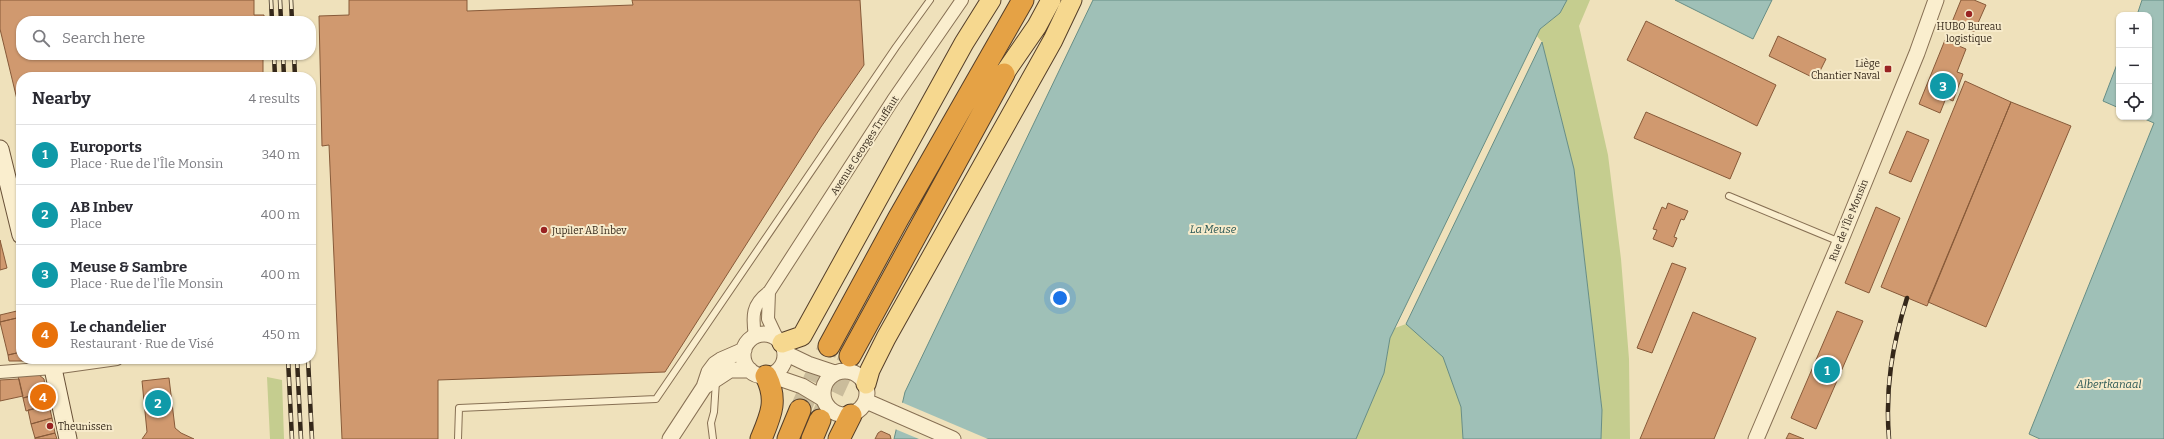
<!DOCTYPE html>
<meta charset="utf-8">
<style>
:root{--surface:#fff;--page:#f2f2f3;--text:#2b2b33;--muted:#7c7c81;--line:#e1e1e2;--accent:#2563eb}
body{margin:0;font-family:Bitter,serif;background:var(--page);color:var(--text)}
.controls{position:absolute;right:12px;top:12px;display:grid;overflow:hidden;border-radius:8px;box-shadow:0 1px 3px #0004}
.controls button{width:36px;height:36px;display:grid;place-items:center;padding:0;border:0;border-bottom:1px solid var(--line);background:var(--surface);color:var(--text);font:20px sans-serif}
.you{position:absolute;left:1060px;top:298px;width:14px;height:14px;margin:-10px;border:3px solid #fff;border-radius:50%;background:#1a73e8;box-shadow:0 0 0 6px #1a73e833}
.badge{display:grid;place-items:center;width:26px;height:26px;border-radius:50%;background:var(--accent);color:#fff;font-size:13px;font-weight:700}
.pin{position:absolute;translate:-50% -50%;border:2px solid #fff;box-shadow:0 1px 4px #0006}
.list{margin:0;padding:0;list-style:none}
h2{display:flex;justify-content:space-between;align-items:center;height:52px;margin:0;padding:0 16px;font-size:17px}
h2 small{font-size:13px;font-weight:400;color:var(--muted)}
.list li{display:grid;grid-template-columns:26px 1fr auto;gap:12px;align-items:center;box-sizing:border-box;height:60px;padding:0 16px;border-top:1px solid var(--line)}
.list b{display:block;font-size:15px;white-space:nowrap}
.list p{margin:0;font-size:13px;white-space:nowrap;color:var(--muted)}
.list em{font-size:13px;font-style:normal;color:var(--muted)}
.icon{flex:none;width:22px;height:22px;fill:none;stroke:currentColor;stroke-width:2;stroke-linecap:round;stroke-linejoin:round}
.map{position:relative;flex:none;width:2164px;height:439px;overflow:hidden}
.search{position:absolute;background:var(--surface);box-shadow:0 1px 3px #0004;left:16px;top:16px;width:300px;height:44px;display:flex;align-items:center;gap:10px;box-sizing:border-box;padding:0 14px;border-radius:16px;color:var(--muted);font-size:15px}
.panel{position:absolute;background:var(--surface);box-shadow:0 1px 3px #0004;left:16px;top:72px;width:300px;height:292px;border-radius:16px}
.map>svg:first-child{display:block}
.green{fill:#c5cd8f}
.water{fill:#9fc0b7;stroke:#678d85}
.pier{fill:#efe1bb}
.building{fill:#d0996f;stroke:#875a39}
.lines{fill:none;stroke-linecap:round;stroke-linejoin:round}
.motorway-tunnel{stroke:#cabc9b;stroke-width:21;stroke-dasharray:21 10;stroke-linecap:butt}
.service-casing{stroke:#877054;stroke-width:8}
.minor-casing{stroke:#877054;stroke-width:14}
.tertiary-casing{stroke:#877054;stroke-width:17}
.secondary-casing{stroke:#695138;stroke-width:19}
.primary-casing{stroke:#543e29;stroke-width:21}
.motorway-casing{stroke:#543e29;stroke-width:23}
.service{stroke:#faeece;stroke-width:6}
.minor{stroke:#faeece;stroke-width:12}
.tertiary{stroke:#faeece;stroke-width:15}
.secondary{stroke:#faeece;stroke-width:17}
.primary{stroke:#f6d88f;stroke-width:19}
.motorway{stroke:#e5a245;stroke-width:21}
.rail-casing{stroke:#35281a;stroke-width:4.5}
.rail{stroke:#f7ebcb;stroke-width:3;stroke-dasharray:9;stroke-linecap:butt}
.poi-dot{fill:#992322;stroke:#f7ebcb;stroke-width:1.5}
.labels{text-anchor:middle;stroke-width:4;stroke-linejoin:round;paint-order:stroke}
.poi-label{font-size:10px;fill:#35281a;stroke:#f7ebcb;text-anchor:start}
.street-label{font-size:10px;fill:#35281a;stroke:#f7ebcb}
.water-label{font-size:11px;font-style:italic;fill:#285654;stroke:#f7ebcb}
</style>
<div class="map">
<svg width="2164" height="439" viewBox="0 0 2164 439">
<rect width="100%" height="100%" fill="#efe1bb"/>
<!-- green -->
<path class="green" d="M1567,0H1590L1579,26L1608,155L1621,259L1629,359L1630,439H1601L1602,410L1574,169L1542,42L1537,36L1540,29L1560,13Z
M1406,324L1443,356L1461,407L1463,439H1356L1384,373L1390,338L1395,328Z
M267,377L282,380L284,439H270Z"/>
<!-- water -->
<path class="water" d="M1093,0H1567L1560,13L1540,29L1390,338L1384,373L1356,439H894L905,392Z
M1675,0H1772L1753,39Z
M2142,0H2164V439H2040L2029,434L2154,123L2140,117H2149V15H2137Z
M1542,42L1574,169L1602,410L1601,439H1463L1461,407L1443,357L1406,324Z
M2119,59V108L2103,101Z"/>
<!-- pier -->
<path class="pier" d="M901,402L988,439H919L895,429Z"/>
<!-- building -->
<path class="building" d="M0,0H254V15H264V21H21V55H263V77H21V116L0,29Z
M349,0H467V11L633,5L632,0H860L864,65L821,127L665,372L438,380V439H342L329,145L322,146L319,16L349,15Z
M1961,0H1974L1986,5L1974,32L1952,22Z
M1646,21L1776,85L1757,126L1627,60Z
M1778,36L1826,59L1816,79L1769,56Z
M1945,40L1966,49L1957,72L1963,74L1953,101L1946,98L1940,113L1919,104Z
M1965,81L2011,102L1927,306L1881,287Z
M2011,102L2071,126L1986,327L1928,302Z
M1646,112L1741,153L1730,179L1634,138Z
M1907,131L1929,140L1911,182L1889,173Z
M1668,203L1688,211L1684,220L1681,219L1674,237L1677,238L1673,247L1653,239L1657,230L1653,229L1662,207L1666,209Z
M1876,207L1900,218L1869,293L1845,283Z
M0,240L7,268L0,270Z
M1672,263L1686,268L1652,353L1637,348Z
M21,310V317L0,322V315Z
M1837,311L1863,321L1816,429L1791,418Z
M1693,312L1756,338L1714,439H1640Z
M21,317V352L8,355L0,322Z
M21,352V359H33V361H9L8,355Z
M39,375L44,379L46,392L23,398L18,376Z
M169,378L175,428L181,433L194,439H142L147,432L142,381Z
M19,379L23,396L0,401V380Z
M46,392L49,405L26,411L23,398Z
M49,405L52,418L31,424L28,410Z
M52,418L55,433L35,438L31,424Z
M881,431L890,435L891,439H875L878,433Z
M55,433L57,439H35V438Z
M1789,433L1804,439H1786Z"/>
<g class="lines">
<!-- motorway-tunnel -->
<path class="motorway-tunnel" d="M800,410L829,346
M820,420L850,356"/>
<!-- service casing -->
<g class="service-casing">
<path id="service" d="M1729,196L1840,242
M458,439L459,408L656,399L896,47L930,0
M713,439L711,423L714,412L716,381"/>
</g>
<!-- minor casing -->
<g class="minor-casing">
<path id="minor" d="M769,292L768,319L777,338
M755,336C752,316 752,304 769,292L893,100L962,0
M0,372L53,368L117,359"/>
</g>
<!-- tertiary casing -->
<g class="tertiary-casing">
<path id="tertiary" d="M743 355a21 21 0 1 1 42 0a21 21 0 1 1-42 0Z
M785,353L808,364L835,373
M823 393a22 22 0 1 1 44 0a22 22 0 1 1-44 0Z
M770,375L802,386L822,398
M704,387L730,370H750
M866,401L953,439
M670,439L704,387L709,372L715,364L721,360L744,350
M1756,439L1840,242L1917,53L1936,0"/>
</g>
<!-- secondary casing -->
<g class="secondary-casing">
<path id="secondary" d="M0,149L21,235
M51,359L68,439"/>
</g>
<!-- primary casing -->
<g class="primary-casing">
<path id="primary" d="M1004,74L1037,26L1051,0
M782,343L802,336L964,43L991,0
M866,384L870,370L886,338L1053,40L1072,0"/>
</g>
<!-- motorway casing -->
<g class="motorway-casing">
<path id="motorway" d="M829,346L898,219L1023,0
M850,356L1004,74
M761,439C771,415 778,400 766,376
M788,439L800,410
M812,439L820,420
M839,439L851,415"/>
</g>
<!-- service -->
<use href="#service" class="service"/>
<!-- minor -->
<use href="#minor" class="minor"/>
<!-- tertiary -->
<use href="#tertiary" class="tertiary"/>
<!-- secondary -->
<use href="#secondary" class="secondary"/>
<!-- primary -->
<use href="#primary" class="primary"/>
<!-- motorway -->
<use href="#motorway" class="motorway"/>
<!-- rail casing -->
<g class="rail-casing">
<path id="rail" d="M271,0L272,21
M280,0L281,21
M291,0L292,21
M274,55L275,77
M283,55L284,77
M294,55L295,77
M288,359L292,439
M297,359L301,439
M308,359L312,439
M1889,439C1885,388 1892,346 1907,298"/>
</g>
<!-- rail -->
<use href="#rail" class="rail"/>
</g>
<!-- markers -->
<g class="poi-dot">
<circle cx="1969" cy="14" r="4"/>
<rect x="1884" y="65" width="8" height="8" rx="2"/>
<circle cx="544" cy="230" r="4"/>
<circle cx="50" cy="426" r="4"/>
</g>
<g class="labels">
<!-- poi labels -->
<g class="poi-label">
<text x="1969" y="30" text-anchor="middle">HUBO Bureau<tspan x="1969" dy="12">logistique</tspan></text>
<text x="1880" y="67" text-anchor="end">Liège<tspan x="1880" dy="12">Chantier Naval</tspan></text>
<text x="552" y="234">Jupiler AB Inbev</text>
<text x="58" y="430">Theunissen</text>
</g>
<!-- street labels -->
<g class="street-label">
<text transform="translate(864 145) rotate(-57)" y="4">Avenue Georges Truffaut</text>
<text transform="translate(1848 220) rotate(-68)" y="4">Rue de l'Île Monsin</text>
</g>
<!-- water labels -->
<g class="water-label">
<text x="1213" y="233">La Meuse</text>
<text x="2109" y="388">Albertkanaal</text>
</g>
</g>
</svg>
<div class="controls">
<button>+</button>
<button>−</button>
<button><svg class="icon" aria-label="locate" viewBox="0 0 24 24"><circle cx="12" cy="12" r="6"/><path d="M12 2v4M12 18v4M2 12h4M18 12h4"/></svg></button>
</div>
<div class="you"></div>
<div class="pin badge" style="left:1827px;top:370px;background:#0f9aa8">1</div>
<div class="pin badge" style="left:158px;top:403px;background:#0f9aa8">2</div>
<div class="pin badge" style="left:1943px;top:86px;background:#0f9aa8">3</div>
<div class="pin badge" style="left:43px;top:397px;background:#e8710a">4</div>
<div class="search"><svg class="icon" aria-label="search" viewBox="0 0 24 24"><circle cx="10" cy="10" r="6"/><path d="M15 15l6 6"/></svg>Search here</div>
<section class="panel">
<h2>Nearby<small>4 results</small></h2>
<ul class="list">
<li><span class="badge" style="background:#0f9aa8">1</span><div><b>Euroports</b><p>Place · Rue de l'Île Monsin</p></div><em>340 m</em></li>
<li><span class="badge" style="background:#0f9aa8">2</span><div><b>AB Inbev</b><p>Place</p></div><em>400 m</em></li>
<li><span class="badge" style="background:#0f9aa8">3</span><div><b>Meuse &amp; Sambre</b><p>Place · Rue de l'Île Monsin</p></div><em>400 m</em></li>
<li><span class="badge" style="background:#e8710a">4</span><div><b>Le chandelier</b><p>Restaurant · Rue de Visé</p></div><em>450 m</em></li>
</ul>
</section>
</div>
